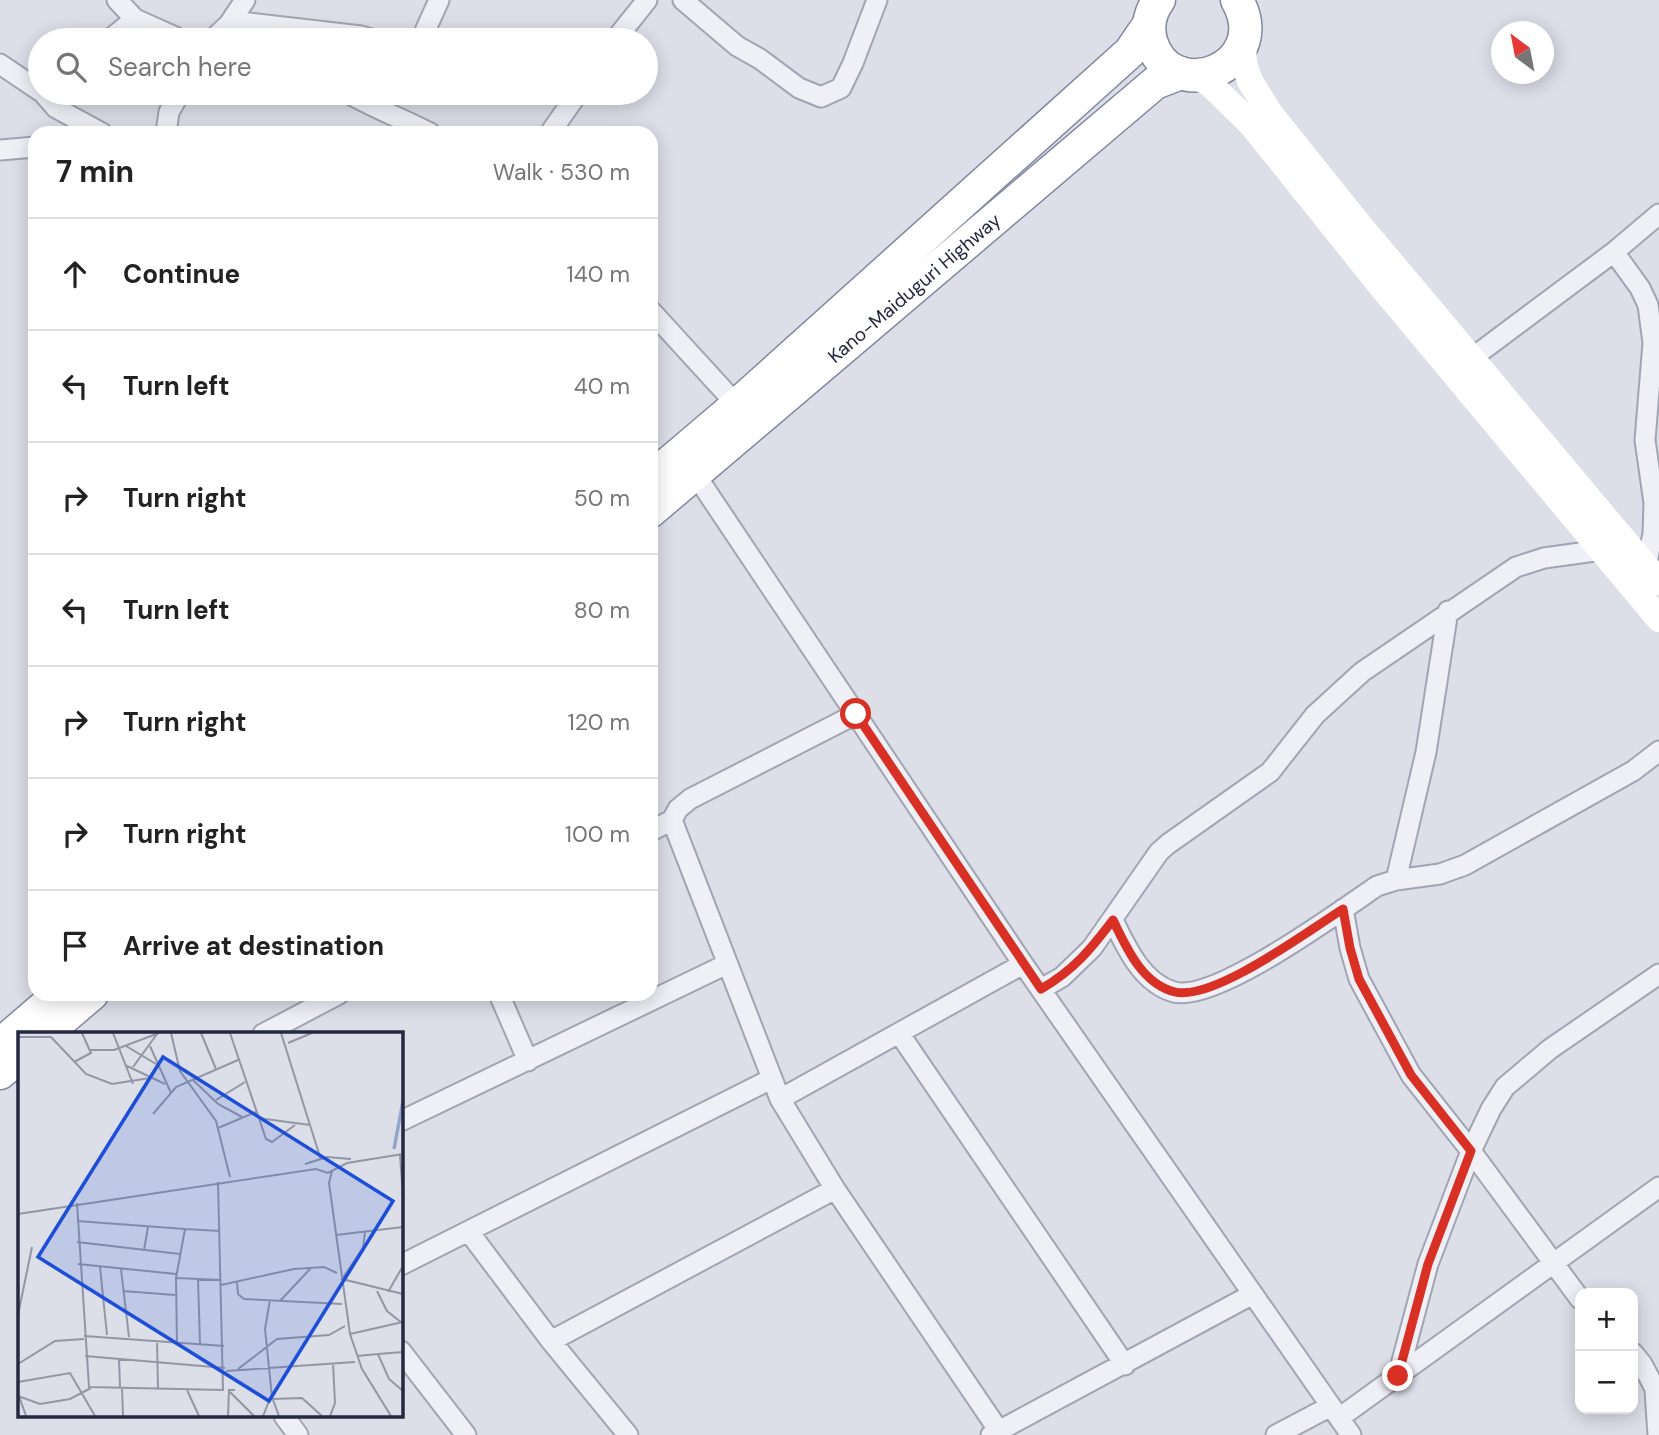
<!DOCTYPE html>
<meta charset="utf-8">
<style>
:root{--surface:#fff;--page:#f2f2f2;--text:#222;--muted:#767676;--line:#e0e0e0}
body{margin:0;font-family:"DM Sans",sans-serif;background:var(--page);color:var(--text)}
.controls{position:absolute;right:21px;bottom:21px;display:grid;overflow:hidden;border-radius:14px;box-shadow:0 4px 18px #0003}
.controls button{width:63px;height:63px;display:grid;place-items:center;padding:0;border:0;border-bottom:2px solid var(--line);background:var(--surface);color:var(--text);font:35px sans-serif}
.compass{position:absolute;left:1491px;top:21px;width:63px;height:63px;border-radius:50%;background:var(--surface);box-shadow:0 4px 18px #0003;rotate:328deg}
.stop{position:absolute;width:21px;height:21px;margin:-16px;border:5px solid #d93025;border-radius:50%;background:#fff}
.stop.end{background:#d93025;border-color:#fff;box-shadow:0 2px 7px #0008}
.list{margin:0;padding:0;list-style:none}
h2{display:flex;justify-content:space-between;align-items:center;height:91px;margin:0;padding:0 28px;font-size:30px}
h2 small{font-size:23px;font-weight:400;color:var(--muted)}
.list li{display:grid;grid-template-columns:46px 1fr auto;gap:21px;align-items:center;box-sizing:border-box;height:112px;padding:0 28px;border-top:2px solid var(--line)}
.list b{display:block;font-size:26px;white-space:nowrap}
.list em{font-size:23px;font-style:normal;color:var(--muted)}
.icon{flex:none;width:38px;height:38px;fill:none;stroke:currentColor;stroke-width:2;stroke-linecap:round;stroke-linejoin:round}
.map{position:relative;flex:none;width:1659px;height:1435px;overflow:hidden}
.search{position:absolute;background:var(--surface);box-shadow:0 4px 18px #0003;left:28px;top:28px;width:630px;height:77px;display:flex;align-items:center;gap:18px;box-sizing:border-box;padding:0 24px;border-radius:38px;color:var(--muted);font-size:26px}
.panel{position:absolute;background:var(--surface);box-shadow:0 4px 18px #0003;left:28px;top:126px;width:630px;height:875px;border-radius:21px}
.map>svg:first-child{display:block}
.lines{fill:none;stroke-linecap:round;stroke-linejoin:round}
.minor-casing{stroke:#a1a4b2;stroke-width:23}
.trunk-casing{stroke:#8188a0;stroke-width:35}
.minor{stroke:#eff0f6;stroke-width:19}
.secondary{stroke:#fff;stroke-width:26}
.trunk{stroke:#fff;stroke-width:32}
.route{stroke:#d93025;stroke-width:9}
.labels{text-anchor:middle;stroke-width:6;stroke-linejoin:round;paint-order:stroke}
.street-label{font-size:19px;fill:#242940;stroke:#ebeef5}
.inset-river{fill:none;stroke:#92a5cd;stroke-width:3.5}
.inset-road{fill:none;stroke:#9296a5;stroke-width:2}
.view{fill:#1d4ed8;fill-opacity:0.15;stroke:#1d4ed8;stroke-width:3.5}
.inset-edge{fill:none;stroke:#242940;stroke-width:3.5}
</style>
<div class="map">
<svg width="1659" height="1435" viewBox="0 0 1659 1435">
<rect width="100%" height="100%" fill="#dcdee8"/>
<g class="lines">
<!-- minor casing -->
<g class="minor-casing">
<path id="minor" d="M117,0L135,19L182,40
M683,0L737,46L760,59L799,88L821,97L841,88L853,63L877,0
M232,21L361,36L376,40
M109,40L135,19
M212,40L229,24L245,0
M421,40L439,0
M615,40L647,0
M0,64L40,91
M43,93L56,108L102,133
M348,93C374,108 403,119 430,133
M166,133L169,112L180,93
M550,133L578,93
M0,150L35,147
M1614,252L1640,288L1648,305L1653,343L1645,440L1654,503L1653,534L1646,566
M651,311L737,405
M1472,358L1614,252L1659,214
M687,466L695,474L1023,964L1351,1435
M856,714L690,799L678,809L672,820L780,1099L835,1189L999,1431
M651,831L672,820
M1396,880L1426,752L1448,611
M1343,909L1350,948L1359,979L1411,1075L1471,1151L1580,1299
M1113,920C1126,947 1142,983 1174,992C1215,1003 1340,911 1377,886L1396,880L1440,874L1465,865L1633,771L1659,751
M1041,989L1062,977L1092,948L1159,852L1168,844L1270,772L1315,715L1362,672L1516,567L1544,558L1602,550
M499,994L528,1061
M899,1033L1125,1365
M263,1034L339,994
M780,1099L1023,964
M401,1121L727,964
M469,1232L551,1341L628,1435
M401,1265L771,1079
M551,1341L835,1189
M401,1351L466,1435
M1633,1353L1642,1364L1659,1396
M1398,1376L1428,1264L1471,1151L1491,1109L1505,1087L1550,1049L1659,974
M1655,1391L1658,1435
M284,1416L298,1435
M1339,1418L1659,1187
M991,1435L1253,1294
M1276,1435L1331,1406"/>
</g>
<!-- trunk casing -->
<g class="trunk-casing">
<g id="trunk">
<path d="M1159,0C1150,12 1147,26 1151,41C1171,108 1275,67 1237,0"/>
<path d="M651,478L737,405L1130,52L1149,24"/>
<path id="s1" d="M651,511L1155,83L1181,73"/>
<path d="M45,1034L92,994"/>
<path d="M0,1045L59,994"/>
<path d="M0,1073L19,1057"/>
</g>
</g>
<!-- minor -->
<use href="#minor" class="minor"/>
<!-- secondary -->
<path class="secondary" d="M1243,44L1244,63L1250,81L1269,112L1357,222L1659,582
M1194,75L1210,84L1252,125L1377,281L1659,619"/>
<!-- trunk -->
<use href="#trunk" class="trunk"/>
</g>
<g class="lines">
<!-- route -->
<path class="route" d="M856,714L1041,989C1074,970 1090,950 1113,920C1126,947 1142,984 1175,992C1214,1001 1308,931 1343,909L1350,948L1359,979L1411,1075L1471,1151L1428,1264L1398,1376"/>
</g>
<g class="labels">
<!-- street labels -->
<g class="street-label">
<text dy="7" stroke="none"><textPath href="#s1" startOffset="345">Kano-Maiduguri Highway</textPath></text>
</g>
</g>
<!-- overview -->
<g transform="translate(18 1032)">
<rect width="385" height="385" fill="#dcdee8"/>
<path class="inset-river" d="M376,117L385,69"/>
<path class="inset-road" d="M95,1L115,52M153,1L162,39L198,89L212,145M183,1L198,37M212,1L248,107L254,110L277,93M263,1L303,128M0,5H33L68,42L94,52L132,46M270,11L294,1M108,14L138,32M132,14L153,61M72,18H96L141,1M56,30L73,21L64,1M107,33L147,52M115,35L139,2M175,48L200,72L224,85M198,68L227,50M135,82L158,55L220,28M240,86L292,93M200,96L238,80M382,123L385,166M287,132L309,125L333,127M314,139L311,151L332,302L344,337L373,384M59,171L71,355L205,358L200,150M0,182L298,137L310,141L329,131L385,122M59,189L167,197M347,200L345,216L324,247L385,262M318,203L385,195M59,210L162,222M126,218L130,195M60,232L158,242M82,235L89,303M103,237L111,305M158,246L203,248M180,247L182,312M219,250L220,262L226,267L324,272M203,253L276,237L306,235L319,241M105,259L157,263M359,259L369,279L384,291M370,260L385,234M252,268L247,297L254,365L261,384M262,269L293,236M0,283L14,215M332,302L385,290M66,304L206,314M139,309L140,356M159,311L158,246L167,197L202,199M360,322L385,320M67,324L207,336M339,324L360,322L371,347L385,359M101,327L102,355M0,332L37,309L66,307M220,337L259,307L311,303L327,294M208,339L337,330M0,350L52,341L77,384M104,355L105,384M169,358L181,384M212,360L236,384M0,364L22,372L52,367L73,356M1,364L8,384M254,367L284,366L304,384M210,384L211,358H217M245,384L253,364M312,384L317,371L315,331"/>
<path class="view" d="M145,25L375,169L251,369L20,225Z"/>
<rect width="385" height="385" class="inset-edge"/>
</g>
</svg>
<div class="controls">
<button>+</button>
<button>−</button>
</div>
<svg class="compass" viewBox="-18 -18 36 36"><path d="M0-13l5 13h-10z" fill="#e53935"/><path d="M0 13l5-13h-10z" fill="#767676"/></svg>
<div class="stop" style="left:856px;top:714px"></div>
<div class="stop end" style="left:1398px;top:1376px"></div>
<div class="search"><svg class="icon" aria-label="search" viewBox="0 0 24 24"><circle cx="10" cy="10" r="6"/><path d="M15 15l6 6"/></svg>Search here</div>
<section class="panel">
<h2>7 min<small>Walk · 530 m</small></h2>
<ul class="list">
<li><svg class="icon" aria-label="ahead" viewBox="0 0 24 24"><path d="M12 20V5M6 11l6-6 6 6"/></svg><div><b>Continue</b></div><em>140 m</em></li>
<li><svg class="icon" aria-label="left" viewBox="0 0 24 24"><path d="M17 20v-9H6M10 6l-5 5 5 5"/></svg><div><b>Turn left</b></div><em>40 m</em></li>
<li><svg class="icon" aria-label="right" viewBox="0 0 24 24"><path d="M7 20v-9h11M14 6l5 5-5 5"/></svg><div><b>Turn right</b></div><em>50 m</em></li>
<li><svg class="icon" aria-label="left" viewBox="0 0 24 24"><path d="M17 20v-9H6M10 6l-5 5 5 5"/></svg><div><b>Turn left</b></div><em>80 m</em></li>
<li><svg class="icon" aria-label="right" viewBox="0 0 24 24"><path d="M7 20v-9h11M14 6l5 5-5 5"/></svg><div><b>Turn right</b></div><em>120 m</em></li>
<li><svg class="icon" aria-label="right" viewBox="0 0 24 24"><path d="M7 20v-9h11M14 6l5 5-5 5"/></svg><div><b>Turn right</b></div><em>100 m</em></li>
<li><svg class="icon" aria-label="arrive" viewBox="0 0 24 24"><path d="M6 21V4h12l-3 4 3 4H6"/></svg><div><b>Arrive at destination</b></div></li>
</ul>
</section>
</div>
